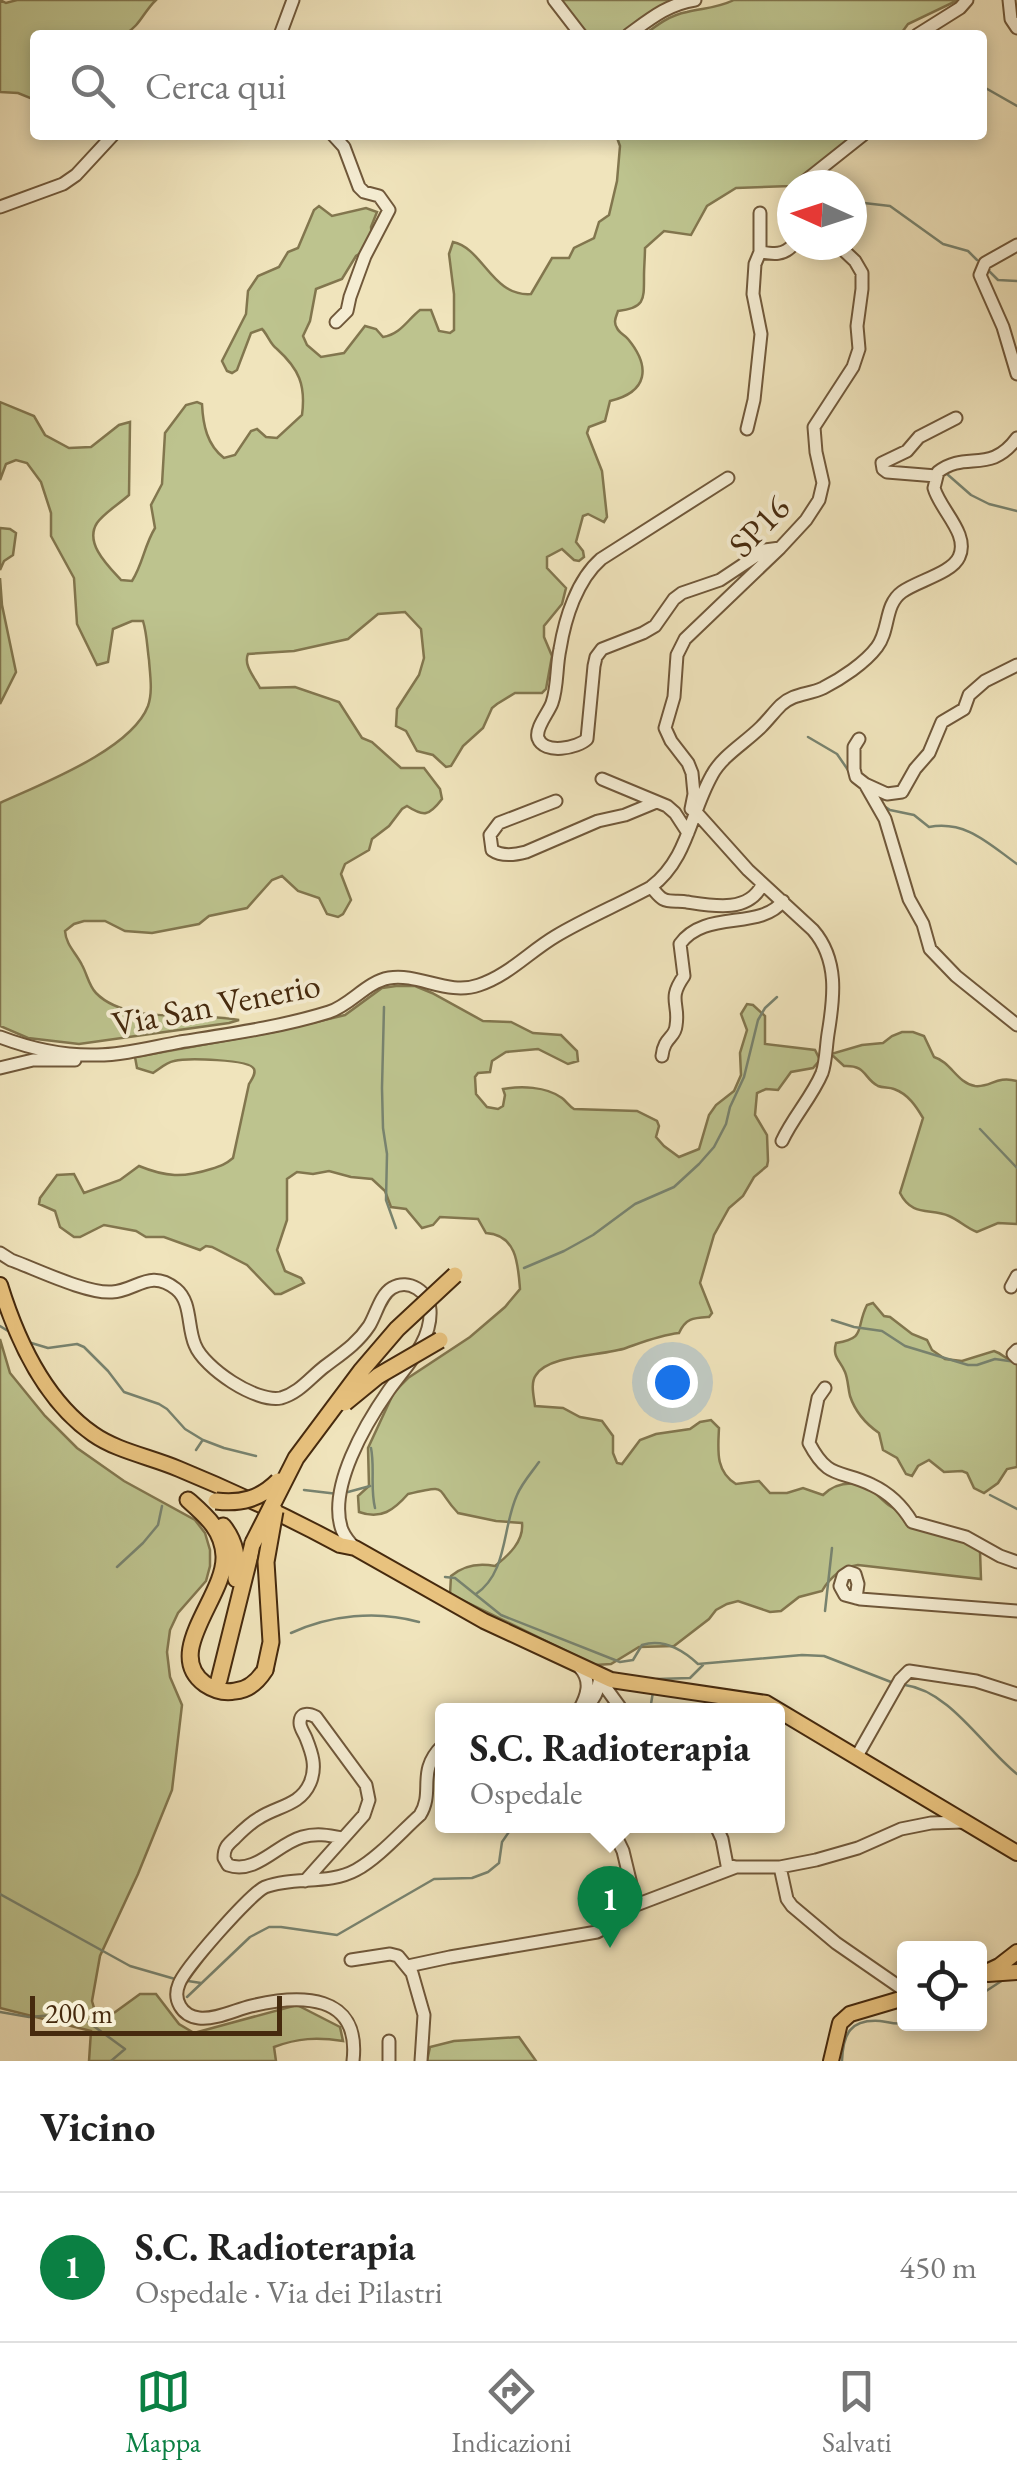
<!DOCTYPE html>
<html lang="it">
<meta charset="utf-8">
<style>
:root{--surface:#fff;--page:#f2f2f2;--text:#222;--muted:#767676;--line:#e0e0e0;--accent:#0b8043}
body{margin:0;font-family:"EB Garamond",serif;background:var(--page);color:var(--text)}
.controls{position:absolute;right:30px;bottom:30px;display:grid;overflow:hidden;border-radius:10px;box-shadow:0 5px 15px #0003}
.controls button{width:90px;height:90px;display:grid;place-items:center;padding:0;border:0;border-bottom:2px solid var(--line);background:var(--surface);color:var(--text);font:50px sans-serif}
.compass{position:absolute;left:777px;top:170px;width:90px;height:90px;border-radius:50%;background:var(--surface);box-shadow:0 5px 15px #0003;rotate:273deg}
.scale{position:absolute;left:30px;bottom:25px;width:252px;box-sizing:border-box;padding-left:10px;border:5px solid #462a0e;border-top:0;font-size:28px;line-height:35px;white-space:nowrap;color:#462a0e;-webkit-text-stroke:8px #f5edd3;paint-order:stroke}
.you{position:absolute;left:672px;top:1382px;width:35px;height:35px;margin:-25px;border:8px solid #fff;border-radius:50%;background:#1a73e8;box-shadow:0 0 0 15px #1a73e833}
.badge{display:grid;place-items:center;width:65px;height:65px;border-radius:50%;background:var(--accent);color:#fff;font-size:32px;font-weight:700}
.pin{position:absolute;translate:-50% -82px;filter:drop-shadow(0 2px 5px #0008)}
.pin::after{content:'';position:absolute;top:52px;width:35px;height:30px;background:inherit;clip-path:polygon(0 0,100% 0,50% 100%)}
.popup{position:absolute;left:435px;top:1703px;width:350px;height:130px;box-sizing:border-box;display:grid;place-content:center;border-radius:10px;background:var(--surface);filter:drop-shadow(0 2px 8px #0005);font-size:32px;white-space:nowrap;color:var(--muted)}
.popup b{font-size:38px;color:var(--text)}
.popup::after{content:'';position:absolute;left:50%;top:100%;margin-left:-20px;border:20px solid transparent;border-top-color:var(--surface)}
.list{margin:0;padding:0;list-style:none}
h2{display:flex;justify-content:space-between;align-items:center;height:130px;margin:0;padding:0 40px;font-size:42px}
h2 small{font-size:32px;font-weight:400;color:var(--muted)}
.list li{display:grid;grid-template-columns:65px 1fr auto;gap:30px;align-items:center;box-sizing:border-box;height:150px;padding:0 40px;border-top:2px solid var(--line)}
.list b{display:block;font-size:38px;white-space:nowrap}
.list p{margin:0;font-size:32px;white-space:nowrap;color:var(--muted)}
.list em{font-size:32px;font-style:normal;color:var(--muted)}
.icon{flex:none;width:55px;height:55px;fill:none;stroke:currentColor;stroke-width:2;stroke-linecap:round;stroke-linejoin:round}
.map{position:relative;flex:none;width:1017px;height:2061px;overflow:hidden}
.search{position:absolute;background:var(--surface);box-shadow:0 5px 15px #0003;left:30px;right:30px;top:30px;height:110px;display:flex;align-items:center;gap:25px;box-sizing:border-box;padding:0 35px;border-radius:10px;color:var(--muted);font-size:38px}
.sheet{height:280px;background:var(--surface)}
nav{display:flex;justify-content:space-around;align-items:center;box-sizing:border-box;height:140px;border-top:2px solid var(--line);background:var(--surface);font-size:28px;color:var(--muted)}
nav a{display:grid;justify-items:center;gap:5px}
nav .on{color:var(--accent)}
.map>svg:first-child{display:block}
.green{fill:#bdc38e;stroke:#82764e;stroke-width:2.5}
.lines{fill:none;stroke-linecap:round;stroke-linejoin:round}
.stream{stroke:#78836f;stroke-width:2.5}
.minor-casing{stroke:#70583a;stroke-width:15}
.major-casing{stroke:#462a0e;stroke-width:18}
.highway-casing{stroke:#462a0e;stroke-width:19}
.minor{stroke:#f5edd3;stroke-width:11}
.major{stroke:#e8c27e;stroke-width:14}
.highway{stroke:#e8c27e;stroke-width:15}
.highway-bridge-casing{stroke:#462a0e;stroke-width:19;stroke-linecap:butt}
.highway-bridge{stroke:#e8c27e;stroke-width:15}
.labels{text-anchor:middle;stroke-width:8;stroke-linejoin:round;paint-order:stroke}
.street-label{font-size:35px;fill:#462a0e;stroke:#f5edd3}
</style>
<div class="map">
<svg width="1017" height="2061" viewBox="0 0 1017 2061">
<rect width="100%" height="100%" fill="#f0e4bc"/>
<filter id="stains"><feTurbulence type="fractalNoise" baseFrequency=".002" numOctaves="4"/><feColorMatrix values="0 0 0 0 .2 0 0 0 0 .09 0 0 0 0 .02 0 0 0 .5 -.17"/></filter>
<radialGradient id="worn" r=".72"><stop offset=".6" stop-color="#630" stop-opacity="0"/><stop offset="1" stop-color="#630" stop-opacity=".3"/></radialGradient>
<!-- green -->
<path class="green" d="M0,0L6,3L17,0H156C144,11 140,26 125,34L35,35V100L18,93L0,92Z
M561,0H671L646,15L619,35H590L577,23Z
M734,0H958L908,24L900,35H644C657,25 670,15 687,12C704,8 718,8 734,0Z
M616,135H855L790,186L736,188L707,206L691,235L664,231L645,248C645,257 644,267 644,276C644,300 645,308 618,311C616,317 613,322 617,328C619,333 625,335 628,339C651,367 648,392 610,401L605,421L589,427L587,433L602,471L607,517L604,522L588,514L583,516L576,542L583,551L584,557L579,561L574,560L562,549L547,557V568L566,588L562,604L544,626V637L552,656L546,689L542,693H515L497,704L492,708L483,728L463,746L451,766L446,767L433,755L417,751L406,731L396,726L397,709L419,675L424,658L421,629L405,612L378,614L348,639L294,651L248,654C243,665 255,678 260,688L295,687L339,702L362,738L372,742L401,768H424L440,789L442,799C429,816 424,817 407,806L402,809L389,826L372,839L369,850L345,864L341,874L351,900L343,914L338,917L327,914L319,898L298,891L282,876L272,880L247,908L209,916L199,924L152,933L125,931L105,921H84L74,924L65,931C66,945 76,953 82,965C87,974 89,986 96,993C127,1025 198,1012 239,1020L229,1023L79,1044L28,1038L0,1026V803C41,784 131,750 148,706C153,692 150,675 149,660C147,646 147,634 143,621H132L113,629L108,662L97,665L77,624L74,578L51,536V513L41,482L27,463L16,460L6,464L0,480V402L34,416L45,435L69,448L91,447L119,425L130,422L129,495C119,504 104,513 97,523C84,543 108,566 121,580L132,581C143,564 144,546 155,528L151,505L162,484L165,433L186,405L197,402L202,404C203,425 207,445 224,458L235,455L251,431L257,429L266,437L277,438L302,415C306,385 299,369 277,349C270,344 268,335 262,329L251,333L237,370L232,373L227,371L222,361L246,314L248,291L258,276L279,267L288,252L298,248L314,210L319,206L332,216L366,208L377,212L371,227L372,240L367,249L356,256L342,279L316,289L310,321L303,336L307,345L321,357L344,353L365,326L376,329L383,337C401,334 407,320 420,310H431L439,331L450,333L454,330V294L449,254L453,242C483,248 492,297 531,294L552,258H569L574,248L594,238L599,222L609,215L617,181L620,146Z
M0,528L10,529L16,533L13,555L4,561L0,570Z
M0,578L2,605L16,672L0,704Z
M396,986H415L432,993L483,1021L511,1022L533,1033L561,1035L577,1051L578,1061L568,1064L538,1049L506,1052L492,1061L490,1072L478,1073L475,1077L476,1094L487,1107L498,1109L503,1106L505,1095L503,1089C520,1086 546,1086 562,1098C566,1101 569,1106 574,1109L637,1111L657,1121L659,1126L656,1137L664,1146L679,1157L699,1149L709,1115L716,1105L734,1091L741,1075L740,1053L747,1030L741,1014L747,1004L753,1005L765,1016V1044L815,1050L820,1060L813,1068L791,1072L778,1090L766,1089L757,1093L755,1115L767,1135L768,1161L767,1166L754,1177L743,1196L729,1208L714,1235L700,1283L712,1313L709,1317C693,1318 686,1318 679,1333C660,1335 643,1342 626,1348C604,1356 549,1354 536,1375C530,1383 534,1397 535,1406L563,1408L580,1417L602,1421L613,1436V1453L617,1463L622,1464L640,1440L656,1434L690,1429L700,1422L711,1420L719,1428C718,1450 715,1471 736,1484L759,1481L770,1493H787L803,1488L823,1495C832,1486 844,1482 858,1484C871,1486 880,1499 890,1506C910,1520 935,1519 955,1531C964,1537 972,1545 980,1551L981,1579L858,1565C841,1568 830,1577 822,1591L799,1597L781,1611L770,1612L738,1601L727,1604L716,1610L709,1619L674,1646L639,1647L611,1664L595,1665L450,1594L451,1576C464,1565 480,1563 495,1566C509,1555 524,1541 522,1523L496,1521L458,1513C434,1488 450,1484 408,1494C394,1510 381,1520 359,1512L358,1496L369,1486L368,1448L394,1392L408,1378L470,1337L505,1307L520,1289C518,1264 517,1235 486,1233L478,1219L440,1217L433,1225L422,1228L406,1209L391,1207L385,1191L372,1179L351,1177L329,1171L313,1174L297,1172L287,1179V1220L277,1250L285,1271L301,1278L304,1283L281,1294H275L247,1265L212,1247L206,1246L200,1250L164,1237H146L136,1231L104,1225L80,1237H74L60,1227L55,1211L39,1204L40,1198L57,1175L74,1174L84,1193L120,1180L139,1166C166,1177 183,1178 211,1169C221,1166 226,1164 233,1158L249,1084C252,1079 256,1074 254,1069C250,1059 186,1058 174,1061C167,1062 159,1069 153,1073L137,1068L135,1057L274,1032L345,1015L382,988Z
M902,1032H913L924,1036L934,1057C951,1062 957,1083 975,1086C991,1088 996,1075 1017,1081V1224L998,1223L977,1232C966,1228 959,1220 949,1216C930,1208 912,1217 900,1193L923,1118C916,1106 908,1094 894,1089C889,1087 883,1088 878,1086C863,1078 867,1065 844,1066L831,1054L862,1045L883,1043L892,1036Z
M873,1303L884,1316L890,1317L912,1334L927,1340L932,1350L945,1359L962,1361L994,1351C1004,1354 1005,1360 1017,1362V1467L1007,1469L998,1483L984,1493L974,1488L967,1473L962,1471L944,1472L929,1460L918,1466L912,1476L906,1474L897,1458L883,1450L879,1433C866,1424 855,1411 850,1396C848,1388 848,1379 845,1372C840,1360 832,1357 836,1343C867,1338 855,1329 867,1305Z
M0,1339L10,1373L45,1416L77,1448L124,1481L195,1520L205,1533L210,1550V1566L206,1581L178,1613L170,1630L167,1652L170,1677L182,1705L172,1790L138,1874L100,1956L92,2001L97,2018H107L140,1994H156L179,2024L194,2033L297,2005L340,2027L343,2041C317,2037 298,2038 274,2047L276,2061H89L91,2031L0,2008Z
M519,2037L536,2061H427L430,2047L454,2041Z"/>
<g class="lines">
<!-- stream -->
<path class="stream" d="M982,86L1017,106
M852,207L864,203L890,206L943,244L968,251L977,260
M988,270L998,280L1017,281
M947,474L971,495L989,504L1017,511
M808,737L837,754L848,770
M884,806L890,810L914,815L929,827C966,820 989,844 1017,864
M384,1007L382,1088L383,1128L387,1154L386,1200L396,1228
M980,1129L1017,1168
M524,1268L564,1251L593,1235L635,1204L674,1187L699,1164L714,1147L726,1124L730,1107L744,1077L758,1020L765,1008L777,997
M832,1320L854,1327L882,1331L905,1346L968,1365H977L995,1359L1016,1362
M0,1326L8,1331
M28,1342L48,1348L77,1344L84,1347L108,1371L124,1392L159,1404L167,1409L185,1429L203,1440L224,1448L256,1456
M371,1448C375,1468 370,1488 375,1508
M196,1450L202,1441
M304,1490L338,1494
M348,1492L370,1486
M990,1495L1017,1509
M117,1567L143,1543L158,1525L162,1506
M445,1577L455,1578L501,1615L620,1662L633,1660L642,1645C664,1638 683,1650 698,1664L802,1655L824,1656L891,1682
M476,1594C508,1572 502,1528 517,1495C522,1483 532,1472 539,1462
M825,1611L832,1548
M291,1633C330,1615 377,1610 419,1622
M657,1679L690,1678L703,1665
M905,1685C950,1691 983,1747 1017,1774
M650,1710L653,1692
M0,1894L130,1966L175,1979
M188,1981L201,1983
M980,1995L1003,1980
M187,1997L250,1937L269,1927H281L337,1935L434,1879L472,1878L488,1872L499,1863L502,1842L513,1826
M0,2012L29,2017L66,2014L84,2019L125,2049L111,2061
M842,2061C843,2034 850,2019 880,2021C889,2022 895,2025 904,2023"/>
<!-- minor casing -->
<g class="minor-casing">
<path id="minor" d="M554,0L581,35
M1009,0L1011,19L1017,28
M280,35L293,0
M628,35C650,19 668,4 695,0
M917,35L960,8L967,0
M333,135L344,147L359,187L364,192L379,196L389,210L365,256L350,297L347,311L336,322
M800,185L863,135
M0,207L63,184L76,175L113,135
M1017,245L985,263L980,275L1003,327L1017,374
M760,252V213
M747,429L754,400L761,334L753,294L755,264L760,252C773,254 783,256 793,245
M936,476L887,472L883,469L882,463L907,451L919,437L956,418
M728,478L601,559C577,580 565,618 560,649C556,667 558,686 552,703C549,712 535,728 538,738C544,755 578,748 587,739L594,666L596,657L602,649L643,633L655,626L674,599L682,593L720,580L765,550L780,548
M859,739L854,747V769L856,777L865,784L885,819L909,899L923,924L930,949L956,976L1017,1025
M602,779L667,806L675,813L688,833
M865,784L887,794L902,792L915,769L929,753L942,722L964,709L969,695L985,681L1017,665
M556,801L499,823L490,835L492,850C502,857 515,855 526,852L598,821L625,815L654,803
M691,809L694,794L692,773L688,763L671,741L665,728L674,697L677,655L685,639L780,548L806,520L819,500L823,483L816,452L814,427L853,367L859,349L857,326L862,289V273L855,261L838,245
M696,812L748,870L813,930C839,960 834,998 828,1034C826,1047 826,1062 822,1073C812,1097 793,1117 782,1141
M651,887C655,891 658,896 663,899C670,903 679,900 687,902C713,906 748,913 762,885
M0,1037C29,1048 65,1056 97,1055C124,1055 153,1047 180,1042C230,1034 281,1027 329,1012C351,1005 366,982 389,978C419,973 448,996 479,985C509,975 529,952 556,936C586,918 620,904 651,887C688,859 690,814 712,775C722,756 745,743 761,727C768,720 774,712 781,705C794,693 808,695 823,688C841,679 865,663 877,647C890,630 884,605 902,592C917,581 952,573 959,557C970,534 940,510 934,488L938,472C966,450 990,475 1017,438
M662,1056C664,1037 675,1038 676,1026C680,1003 667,1000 684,976L680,944C705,909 760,931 783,901
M0,1068L33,1060H75
M0,1253L11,1260C36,1269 87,1294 112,1292C136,1291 150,1268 176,1289C192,1302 187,1327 195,1345C204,1368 256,1403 281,1398C299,1393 310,1378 324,1367C341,1354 357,1344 369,1326C376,1315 380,1295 392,1288C409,1278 429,1292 430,1310C432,1341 406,1366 389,1390C366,1423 327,1488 342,1530C345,1537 350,1543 355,1548
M1011,1287L1017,1276
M1017,1350L1013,1354L1017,1358
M825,1388L818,1398L809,1443C829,1481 840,1469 872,1485C889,1493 903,1507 912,1522L966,1537L1000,1556L1017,1562
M856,1598L858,1584L855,1574L849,1572L843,1576L840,1586L845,1595L860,1599L1017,1611
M606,1688L622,1710
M581,1709C596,1701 598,1691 600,1675
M579,1710C587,1696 592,1681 580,1668
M857,1756L900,1680L909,1671L976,1681L1017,1694
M611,1826L623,1851L636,1905
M716,1826L722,1839L727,1865L736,1867
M780,1867L787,1899L792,1906L836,1943L904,1990
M305,1881L364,1815L369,1800L366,1785L316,1717C310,1714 300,1711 300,1723C300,1728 304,1733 306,1738C312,1753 317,1767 310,1783C300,1806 277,1806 259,1818C250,1823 242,1831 235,1838C227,1845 224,1848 224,1858L228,1865C256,1875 277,1844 302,1837C316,1833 328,1835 342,1838
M351,1960L390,1954L398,1956L412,1973L424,2015L421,2061
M408,1966L450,1957L597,1932L616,1922L636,1905L736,1867H780L816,1860L858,1848L901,1829L931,1823L964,1822
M353,2061C361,1993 300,1994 251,2006C235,2010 215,2020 199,2018C191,2017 184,2013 180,2006C176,1999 176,1991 179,1984C184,1969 251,1893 265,1887C293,1876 329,1885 356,1870C378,1858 401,1832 420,1815C435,1791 416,1772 442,1746
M389,2061V2041"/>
</g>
<!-- major casing -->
<g class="major-casing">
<path id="major" d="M0,1285C17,1340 44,1400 93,1434C117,1451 151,1457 179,1469C235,1492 286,1516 340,1545L355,1548L484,1621L611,1680L766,1703L1017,1853
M988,1974L1017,1972
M980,1975L999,1966L1017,1952
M831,2061L840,2023L850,2014L904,1998"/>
</g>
<!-- highway casing -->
<g class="highway-casing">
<path id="highway" d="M188,1500C206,1516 223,1530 224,1556C226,1596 162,1653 205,1684C214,1690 225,1693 235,1691C249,1690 258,1681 265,1670
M223,1526C236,1542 238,1559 236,1579
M219,1680L253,1543"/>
</g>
<!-- minor -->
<use href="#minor" class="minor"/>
<!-- major -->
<use href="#major" class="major"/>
<!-- highway -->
<use href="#highway" class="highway"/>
<!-- highway-bridge casing -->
<g class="highway-bridge-casing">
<path id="highway-bridge" d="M345,1403L378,1376L440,1340
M216,1501C241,1504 260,1499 278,1481
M253,1543L296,1458L361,1371L397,1329L455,1275
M265,1670L271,1642L266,1562L275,1511"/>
</g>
<!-- highway-bridge -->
<use href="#highway-bridge" class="highway-bridge"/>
</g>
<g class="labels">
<!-- street labels -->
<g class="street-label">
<text transform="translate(759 526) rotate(-46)" y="12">SP16</text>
<text transform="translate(216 1004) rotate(-11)" y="12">Via San Venerio</text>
</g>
</g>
<rect width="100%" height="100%" filter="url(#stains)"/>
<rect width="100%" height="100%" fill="url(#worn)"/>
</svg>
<div class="controls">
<button><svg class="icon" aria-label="locate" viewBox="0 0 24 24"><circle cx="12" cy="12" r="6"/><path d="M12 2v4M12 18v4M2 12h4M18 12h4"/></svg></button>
</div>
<svg class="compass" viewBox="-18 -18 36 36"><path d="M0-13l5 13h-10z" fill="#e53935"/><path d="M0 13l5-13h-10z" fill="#767676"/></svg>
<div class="scale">200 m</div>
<div class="you"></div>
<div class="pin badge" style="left:610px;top:1948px">1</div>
<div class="popup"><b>S.C. Radioterapia</b>Ospedale</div>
<div class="search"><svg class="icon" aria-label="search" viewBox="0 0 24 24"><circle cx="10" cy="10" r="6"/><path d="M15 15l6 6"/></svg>Cerca qui</div>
</div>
<section class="sheet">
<h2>Vicino<small></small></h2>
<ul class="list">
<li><span class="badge">1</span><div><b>S.C. Radioterapia</b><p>Ospedale · Via dei Pilastri</p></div><em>450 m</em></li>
</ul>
</section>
<nav>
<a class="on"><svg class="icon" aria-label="map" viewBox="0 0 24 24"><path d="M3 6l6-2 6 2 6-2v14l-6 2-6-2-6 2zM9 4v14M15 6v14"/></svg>Mappa</a>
<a><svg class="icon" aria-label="directions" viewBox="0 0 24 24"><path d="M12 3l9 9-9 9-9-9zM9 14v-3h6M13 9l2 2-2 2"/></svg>Indicazioni</a>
<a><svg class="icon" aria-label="saved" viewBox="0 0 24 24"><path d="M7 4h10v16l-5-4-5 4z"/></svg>Salvati</a>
</nav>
